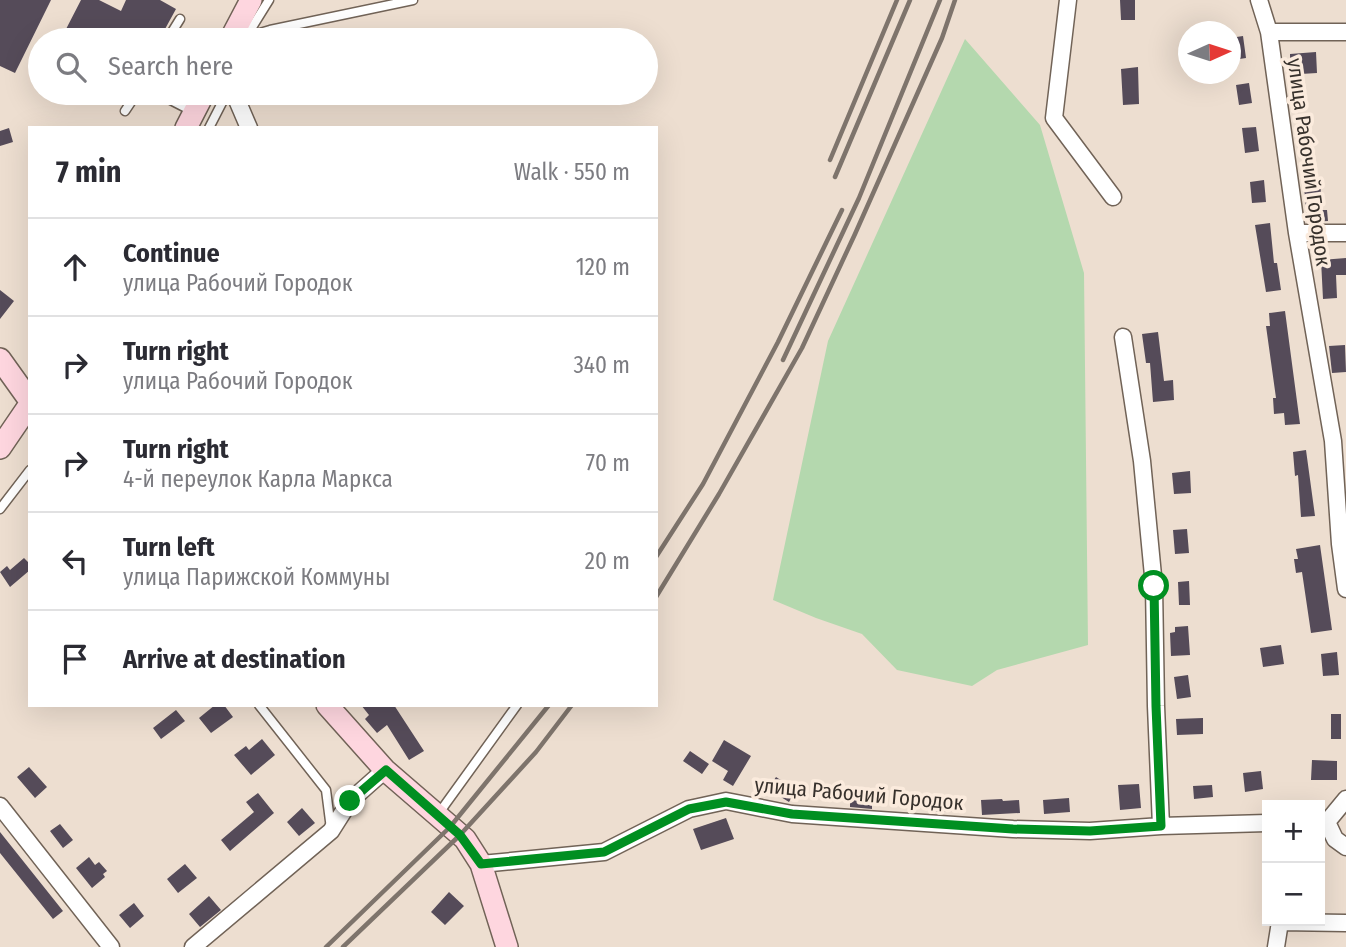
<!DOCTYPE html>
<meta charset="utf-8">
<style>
:root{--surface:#fff;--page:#f7f7f7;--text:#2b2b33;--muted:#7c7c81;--line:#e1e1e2}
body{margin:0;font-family:"Fira Sans Condensed",sans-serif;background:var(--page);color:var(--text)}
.controls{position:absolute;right:21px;bottom:21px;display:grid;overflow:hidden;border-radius:0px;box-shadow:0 7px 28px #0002}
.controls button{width:63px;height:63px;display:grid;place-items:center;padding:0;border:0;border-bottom:2px solid var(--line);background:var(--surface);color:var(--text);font:35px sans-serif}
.compass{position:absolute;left:1178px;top:21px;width:63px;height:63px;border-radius:50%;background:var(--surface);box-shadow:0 7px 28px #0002;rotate:87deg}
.stop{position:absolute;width:21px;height:21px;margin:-16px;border:5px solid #008f21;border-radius:50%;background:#fff}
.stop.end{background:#008f21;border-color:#fff;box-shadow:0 2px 7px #0008}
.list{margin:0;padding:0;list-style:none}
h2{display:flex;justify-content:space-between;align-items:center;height:91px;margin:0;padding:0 28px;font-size:30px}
h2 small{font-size:23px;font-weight:400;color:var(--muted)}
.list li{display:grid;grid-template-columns:46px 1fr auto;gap:21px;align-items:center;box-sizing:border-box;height:98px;padding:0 28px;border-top:2px solid var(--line)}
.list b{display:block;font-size:26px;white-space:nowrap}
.list p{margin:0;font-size:23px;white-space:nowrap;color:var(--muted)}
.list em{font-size:23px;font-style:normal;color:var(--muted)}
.icon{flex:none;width:38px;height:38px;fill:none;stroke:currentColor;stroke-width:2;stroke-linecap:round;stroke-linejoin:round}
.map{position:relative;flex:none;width:1346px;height:947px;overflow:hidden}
.search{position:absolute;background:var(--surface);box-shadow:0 7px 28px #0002;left:28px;top:28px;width:630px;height:77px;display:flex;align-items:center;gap:18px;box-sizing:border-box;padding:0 24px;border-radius:38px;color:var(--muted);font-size:26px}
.panel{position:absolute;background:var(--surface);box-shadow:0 7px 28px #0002;left:28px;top:126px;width:630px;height:581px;border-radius:0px}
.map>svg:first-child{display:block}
.green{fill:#b4d8ae}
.building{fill:#554b59}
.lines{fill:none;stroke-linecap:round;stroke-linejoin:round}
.lane-casing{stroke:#716357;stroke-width:11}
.street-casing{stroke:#716357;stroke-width:19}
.secondary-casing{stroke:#716357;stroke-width:24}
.lane{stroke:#fff;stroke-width:8}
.street{stroke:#fff;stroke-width:16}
.secondary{stroke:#fed6df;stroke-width:21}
.rail{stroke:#7e746c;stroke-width:4.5}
.route{stroke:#008f21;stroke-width:9}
.labels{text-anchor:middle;stroke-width:7;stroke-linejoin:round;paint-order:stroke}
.street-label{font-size:21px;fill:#37312c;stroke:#fbebdd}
</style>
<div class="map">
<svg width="1346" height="947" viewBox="0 0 1346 947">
<rect width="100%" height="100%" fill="#edded0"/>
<!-- green -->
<path class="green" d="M965,39L1040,125L1084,273L1088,645L997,670L972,686L897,670L862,634L816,618L773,600L828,341Z"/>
<!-- building -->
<path class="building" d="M0,0H51L15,73L0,66Z
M81,0H99L121,11L126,0H160L176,9L159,40H79L64,33Z
M1120,0H1135V20H1121Z
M1243,36L1246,58L1233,60L1230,38Z
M1316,52L1317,73L1301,74L1300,66H1290V54Z
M1138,67L1139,104L1123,105L1121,69Z
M1249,83L1252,103L1239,105L1236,85Z
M1256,127L1259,151L1245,153L1242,128Z
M9,128L13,142L0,146V131Z
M1264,180L1266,202L1252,203L1250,182Z
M1320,184L1323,210H1327L1328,221L1307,222L1304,186Z
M1270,223L1274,263H1277L1281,290L1266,292L1255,225Z
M1346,258V275H1336L1337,298L1323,299L1321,260Z
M0,290L14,301L0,319Z
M1285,311L1300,424L1285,425L1284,413L1274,414L1273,398H1276L1266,326H1270L1269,313Z
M1158,332L1164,381L1173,380L1174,400L1153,402L1150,363H1146L1142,334Z
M1345,345L1346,372L1332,373L1329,346Z
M1306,450L1315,516L1301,517L1298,475L1295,476L1293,452Z
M1190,471L1191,493L1174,494L1172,473Z
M1187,529L1189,553L1175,554L1173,530Z
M1320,545L1332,630L1311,633L1302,572L1296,573L1294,559H1298L1296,549Z
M24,558L30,564V570L10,587L0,572L7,566L10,570Z
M1189,581L1190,605H1179L1178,582Z
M1188,626L1190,655L1171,656L1170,633L1175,632V627Z
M1281,645L1284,664L1263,667L1260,648Z
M1337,652L1339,675L1323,676L1321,654Z
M1188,675L1191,697L1177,699L1174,677Z
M215,705H224L233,717L211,733L199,718Z
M361,705H394L424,751L409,760L387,725L377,733L365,719L369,715Z
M176,710L185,721L161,739L153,728Z
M1331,714H1341V739H1331Z
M1203,718V734L1177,735L1176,719Z
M262,739L275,755L251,775L234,755L246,746L249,750Z
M724,740L751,756L733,786L723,780L728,771L712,761Z
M690,751L709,764L702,774L683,761Z
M1312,760L1337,761V780H1311Z
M29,767L47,787L35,798L17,777Z
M1261,771L1263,789L1245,792L1243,773Z
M776,777L796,790L789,802L768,789Z
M1139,784L1141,808L1120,810L1118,785Z
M1212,785L1213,797L1194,799L1193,786Z
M258,793L274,813L230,851L221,840L254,812L246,802Z
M850,795H872V809L850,807Z
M931,797H956V811L931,812Z
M1069,798L1070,812L1044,814L1043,800Z
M1002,799L1003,801L1019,800L1020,813L982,815L981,800Z
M302,808L315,823L299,836L287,822Z
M726,818L734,839L701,850L693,829Z
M60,824L73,840L63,848L50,831Z
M0,832L63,911L53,919L0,853Z
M89,857L95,865L99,862L107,871L103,874L105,877L92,888L76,868Z
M185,864L197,878L178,893L167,879Z
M449,892L464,906L445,925L431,912Z
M209,896L221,910L200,927L189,914Z
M134,903L144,916L130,928L119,915Z"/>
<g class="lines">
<!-- lane casing -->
<g class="lane-casing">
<path id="lane" d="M246,37L270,30L413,0
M246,37L269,0
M167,40L180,19
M157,93L192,111
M125,111L137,93
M209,128L227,93
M0,509L30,470
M259,705L326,790L331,829
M439,813L517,705"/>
</g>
<!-- street casing -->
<g class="street-casing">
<path id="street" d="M1068,0L1054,118L1113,197
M1259,0L1269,32L1297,233L1333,441L1340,544L1346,589
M1269,32H1346
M234,93L249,128
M1297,233H1346
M1123,337L1142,461L1154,586L1156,706L1161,826
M0,806L111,947
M1320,822H1327L1346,799
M1327,822L1335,839L1346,847
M481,864L604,852L689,809L726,801L792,814L1013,829L1090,831L1161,826L1267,823
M193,947L331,831L350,801L385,770
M1276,947L1280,922L1346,923"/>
</g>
<!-- secondary casing -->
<g class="secondary-casing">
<path id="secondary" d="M230,40L251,0
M186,128L204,93
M0,359L30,401
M0,448L30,404
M327,705L385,770L465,839L481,864L507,947"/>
</g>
<!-- lane -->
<use href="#lane" class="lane"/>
<!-- street -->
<use href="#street" class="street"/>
<!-- secondary -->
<use href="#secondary" class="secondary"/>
<!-- rail -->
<path class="rail" d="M830,160L897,0
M835,177L910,0
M783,360L859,198L940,0
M656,557L703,484L778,342L842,210
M656,597L719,494L802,348L855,234L942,38L955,0
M326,947L450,827L549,705
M343,947L460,835L536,752L572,705"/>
</g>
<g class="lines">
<!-- route -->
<path class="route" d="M350,801L386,770L460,835L481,864L604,852L689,809L726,802L792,814L1013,829L1090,831L1161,826L1156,706L1154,586"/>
</g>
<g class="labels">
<!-- street labels -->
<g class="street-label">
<text transform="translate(1309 162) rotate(82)" y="7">улица Рабочий Городок</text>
<text transform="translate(859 794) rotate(5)" y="7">улица Рабочий Городок</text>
</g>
</g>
</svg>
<div class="controls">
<button>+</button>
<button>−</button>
</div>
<svg class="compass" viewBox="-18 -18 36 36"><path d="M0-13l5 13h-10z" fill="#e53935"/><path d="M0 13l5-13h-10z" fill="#7c7c81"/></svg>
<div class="stop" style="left:1154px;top:586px"></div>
<div class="stop end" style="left:350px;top:801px"></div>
<div class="search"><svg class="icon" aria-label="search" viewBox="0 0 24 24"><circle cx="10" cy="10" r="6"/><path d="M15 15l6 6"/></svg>Search here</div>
<section class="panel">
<h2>7 min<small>Walk · 550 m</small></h2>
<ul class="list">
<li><svg class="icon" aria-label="ahead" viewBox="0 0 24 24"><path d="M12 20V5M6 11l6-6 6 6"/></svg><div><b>Continue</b><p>улица Рабочий Городок</p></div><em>120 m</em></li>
<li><svg class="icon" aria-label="right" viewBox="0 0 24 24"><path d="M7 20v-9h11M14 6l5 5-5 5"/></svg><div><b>Turn right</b><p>улица Рабочий Городок</p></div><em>340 m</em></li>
<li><svg class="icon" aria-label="right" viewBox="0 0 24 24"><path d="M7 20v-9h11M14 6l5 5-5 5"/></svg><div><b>Turn right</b><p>4-й переулок Карла Маркса</p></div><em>70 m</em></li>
<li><svg class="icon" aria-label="left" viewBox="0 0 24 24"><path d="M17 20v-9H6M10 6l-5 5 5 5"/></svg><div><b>Turn left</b><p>улица Парижской Коммуны</p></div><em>20 m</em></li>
<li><svg class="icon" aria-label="arrive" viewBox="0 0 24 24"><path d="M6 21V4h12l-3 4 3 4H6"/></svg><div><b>Arrive at destination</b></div></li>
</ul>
</section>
</div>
